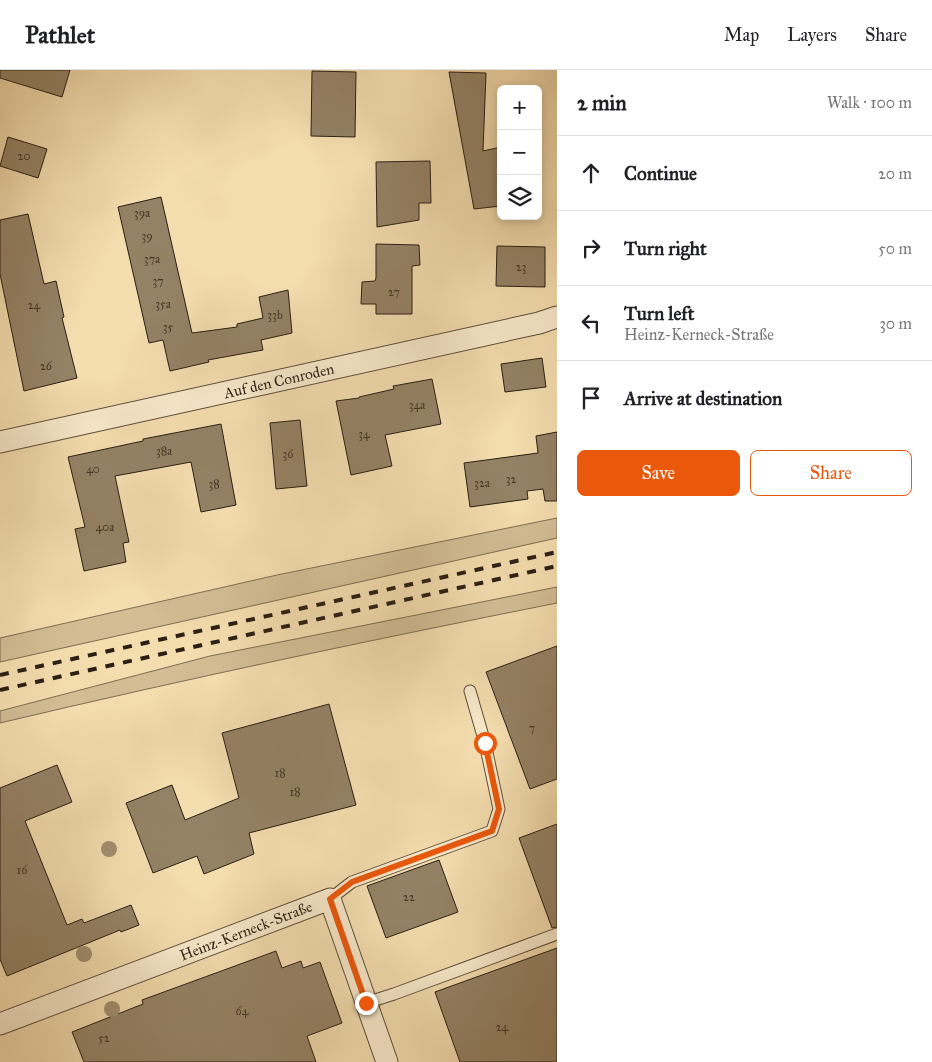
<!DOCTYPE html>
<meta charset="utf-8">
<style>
:root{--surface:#fff;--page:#f6f6f6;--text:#202124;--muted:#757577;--line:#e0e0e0;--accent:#ea580c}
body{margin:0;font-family:"IM FELL Great Primer",serif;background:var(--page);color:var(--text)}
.controls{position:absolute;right:15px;top:15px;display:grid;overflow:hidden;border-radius:8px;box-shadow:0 2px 8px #0003}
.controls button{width:45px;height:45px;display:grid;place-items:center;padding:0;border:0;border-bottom:1px solid var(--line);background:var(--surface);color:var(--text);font:25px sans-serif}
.stop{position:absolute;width:15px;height:15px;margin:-11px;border:4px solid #ea580c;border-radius:50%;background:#fff}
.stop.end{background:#ea580c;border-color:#fff;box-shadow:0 1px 5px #0008}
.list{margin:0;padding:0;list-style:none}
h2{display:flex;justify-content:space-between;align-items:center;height:65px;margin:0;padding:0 20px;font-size:21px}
h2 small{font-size:16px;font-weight:400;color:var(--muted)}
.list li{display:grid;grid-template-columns:32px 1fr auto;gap:15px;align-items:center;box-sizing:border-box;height:75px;padding:0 20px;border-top:1px solid var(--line)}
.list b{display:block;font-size:19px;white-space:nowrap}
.list p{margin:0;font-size:16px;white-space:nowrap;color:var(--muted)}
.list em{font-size:16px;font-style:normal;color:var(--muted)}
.actions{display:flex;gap:10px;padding:15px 20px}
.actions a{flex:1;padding:11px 0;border:1px solid var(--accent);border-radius:8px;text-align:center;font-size:18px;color:var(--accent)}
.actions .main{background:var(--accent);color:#fff}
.icon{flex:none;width:28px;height:28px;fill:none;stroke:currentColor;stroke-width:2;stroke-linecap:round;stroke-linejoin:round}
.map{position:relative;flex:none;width:557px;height:992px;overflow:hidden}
header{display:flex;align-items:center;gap:30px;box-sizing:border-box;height:70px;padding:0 25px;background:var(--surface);border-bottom:1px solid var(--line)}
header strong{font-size:24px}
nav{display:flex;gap:28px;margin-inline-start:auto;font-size:18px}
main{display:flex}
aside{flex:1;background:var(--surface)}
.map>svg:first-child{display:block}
.green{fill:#d2bd95;stroke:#7e6e54}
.building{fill:#948265;stroke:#2b1f14}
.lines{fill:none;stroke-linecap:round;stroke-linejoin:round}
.lane-casing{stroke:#5d4e3b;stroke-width:13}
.street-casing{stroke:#5d4e3b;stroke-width:23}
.lane{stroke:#f8e9cb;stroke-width:11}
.street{stroke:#f8e9cb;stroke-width:21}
.rail{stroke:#2b1f14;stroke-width:4;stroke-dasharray:9 9;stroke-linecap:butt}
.tree{fill:#a18e6f}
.route{stroke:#ea580c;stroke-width:6}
.labels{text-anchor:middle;stroke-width:4.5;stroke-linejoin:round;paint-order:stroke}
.number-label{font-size:12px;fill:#453828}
.street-label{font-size:15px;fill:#2b1f14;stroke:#f8e9cb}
</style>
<header>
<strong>Pathlet</strong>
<nav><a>Map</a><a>Layers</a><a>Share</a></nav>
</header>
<main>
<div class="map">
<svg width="557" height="992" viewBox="0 0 557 992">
<rect width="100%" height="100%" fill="#f4ddaf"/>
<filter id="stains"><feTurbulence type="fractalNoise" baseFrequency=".004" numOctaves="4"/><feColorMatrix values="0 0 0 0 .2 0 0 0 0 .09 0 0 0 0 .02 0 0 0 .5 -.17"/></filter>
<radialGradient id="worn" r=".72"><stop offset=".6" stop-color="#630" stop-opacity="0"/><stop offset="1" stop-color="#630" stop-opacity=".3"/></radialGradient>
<!-- green -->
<path class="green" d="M557,448V468L0,592V568L277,505Z
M557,517V533C371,570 185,609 0,653V641L210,586Z"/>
<!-- building -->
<path class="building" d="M0,0H70L62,27L0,8Z
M312,1L356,2L355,67L311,66Z
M449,2L486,3L483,81L501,77V136L474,139Z
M8,67L47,79L38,108L0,96Z
M430,91L431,133H419V150L377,157L376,92Z
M161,127L192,263L237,257V254L263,248L259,227L288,220L292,263L261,270L263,280L208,290L209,292L170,301L163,270L149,273L118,137Z
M28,144L44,214L56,211L64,247L62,248L77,308L24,321L0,204V150Z
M376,174L419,175L420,195L412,196V244H376V234H361L362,212L375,211L376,208Z
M497,176L545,177V217L496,216Z
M542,288L546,317L505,322L501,294Z
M432,309L441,354L385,365L392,396L351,405L336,331L359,328V327L394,319L393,316Z
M300,350L307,416L276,419L270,353Z
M221,354L236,435L201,442L191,392L115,406L129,472L123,473L126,492L84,501L75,459L85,457L68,387L143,371V369Z
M557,362V431H545L543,419L527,421L528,429L470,437L464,393L538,383L536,366Z
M557,576V709L530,719L486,602Z
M329,634L356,735L249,763L254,784L204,804L197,786L153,803L126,733L172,715L185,750L239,728L222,663Z
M57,695L72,732L25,751L67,855L82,849L84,853L131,835L139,855L121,862L120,860L7,906L0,889V718Z
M557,754V857L552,858L519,768Z
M439,790L458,842L386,868L367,816Z
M557,878V992H460L435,922Z
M276,881L282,898L301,891L303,898L320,892L342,953L307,966L316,992H84L72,962L143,934L142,930Z"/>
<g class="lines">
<!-- lane casing -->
<g class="lane-casing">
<path id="lane" d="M330,829L352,812L492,761L499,739L485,673L470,621
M366,933L394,924L557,864"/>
</g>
<!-- street casing -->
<g class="street-casing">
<path id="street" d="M0,372L539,253L557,247
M0,954L330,829L387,992"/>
</g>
<!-- lane -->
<use href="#lane" class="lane"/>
<!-- street -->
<use href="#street" class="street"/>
<!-- rail -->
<path class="rail" d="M0,605L557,482
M0,620L557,496"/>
</g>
<!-- trees -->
<g class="tree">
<circle cx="109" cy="779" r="8"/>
<circle cx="84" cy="884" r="8"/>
<circle cx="112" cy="939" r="8"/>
</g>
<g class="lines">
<!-- route -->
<path class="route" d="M366,933L330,829L352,812L492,761L499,739L485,673"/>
</g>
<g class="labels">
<!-- number labels -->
<g class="number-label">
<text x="24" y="90">20</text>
<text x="142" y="147">39a</text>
<text x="147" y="170">39</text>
<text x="152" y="193">37a</text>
<text x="521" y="201">23</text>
<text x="158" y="215">37</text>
<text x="394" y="226">27</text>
<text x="163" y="238">35a</text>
<text x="34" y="239">24</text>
<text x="275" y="249">33b</text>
<text x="168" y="261">35</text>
<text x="46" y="300">26</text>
<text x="417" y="339">34a</text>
<text x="364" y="368">34</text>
<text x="164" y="385">38a</text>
<text x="288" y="388">36</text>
<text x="93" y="403">40</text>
<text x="511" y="413">32</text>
<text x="482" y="417">32a</text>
<text x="214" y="418">38</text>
<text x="105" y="461">40a</text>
<text x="532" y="662">7</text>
<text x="280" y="707">18</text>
<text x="295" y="726">18</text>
<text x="22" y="804">16</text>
<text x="409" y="831">22</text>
<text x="242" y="945">64</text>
<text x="502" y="961">24</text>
<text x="104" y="972">52</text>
</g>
<!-- street labels -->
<g class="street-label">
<text transform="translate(279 311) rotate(-13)" y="5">Auf den Conroden</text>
<text transform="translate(246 861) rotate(-21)" y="5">Heinz-Kerneck-Straße</text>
</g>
</g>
<rect width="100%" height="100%" filter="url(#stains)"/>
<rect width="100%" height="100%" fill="url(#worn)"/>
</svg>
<div class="controls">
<button>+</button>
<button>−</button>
<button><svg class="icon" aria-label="layers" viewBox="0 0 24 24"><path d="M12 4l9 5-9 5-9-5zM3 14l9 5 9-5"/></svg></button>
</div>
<div class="stop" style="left:485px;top:673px"></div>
<div class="stop end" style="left:366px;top:933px"></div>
</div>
<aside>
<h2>2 min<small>Walk · 100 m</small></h2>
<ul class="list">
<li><svg class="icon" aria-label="ahead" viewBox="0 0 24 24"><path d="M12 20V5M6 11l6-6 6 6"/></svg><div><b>Continue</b></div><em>20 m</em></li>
<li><svg class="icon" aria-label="right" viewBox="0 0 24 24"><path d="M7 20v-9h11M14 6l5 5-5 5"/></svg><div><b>Turn right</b></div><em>50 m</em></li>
<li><svg class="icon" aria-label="left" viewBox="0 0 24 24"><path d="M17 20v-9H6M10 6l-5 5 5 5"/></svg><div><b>Turn left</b><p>Heinz-Kerneck-Straße</p></div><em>30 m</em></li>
<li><svg class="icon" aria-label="arrive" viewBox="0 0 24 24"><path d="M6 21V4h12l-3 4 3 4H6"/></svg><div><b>Arrive at destination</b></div></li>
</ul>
<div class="actions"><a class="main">Save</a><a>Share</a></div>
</aside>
</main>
